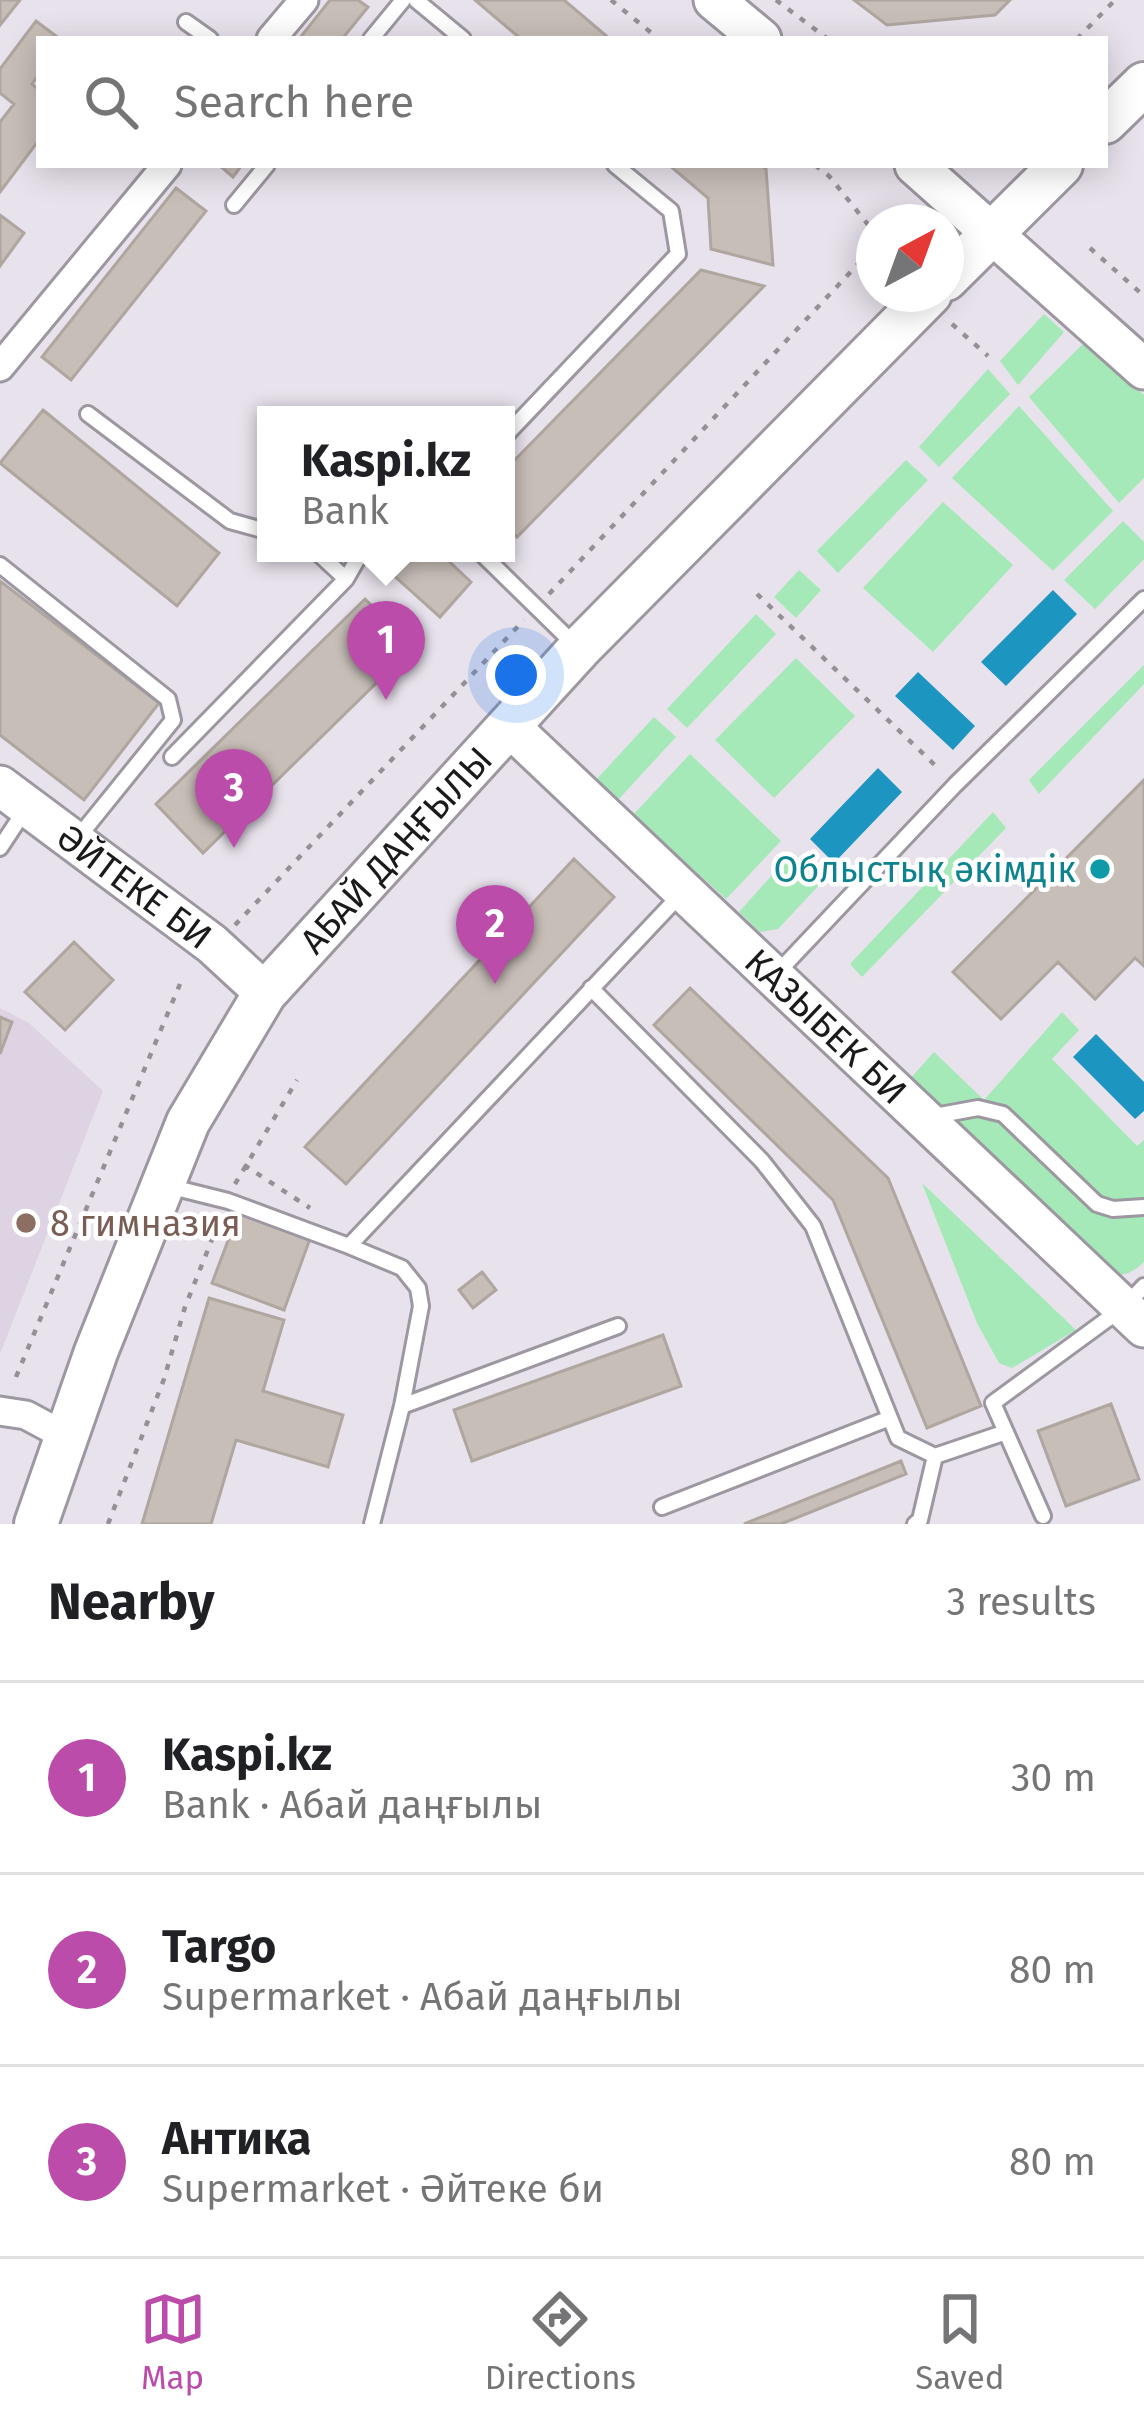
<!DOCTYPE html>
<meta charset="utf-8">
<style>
:root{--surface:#fff;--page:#f2f2f2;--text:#202124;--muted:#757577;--line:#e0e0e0;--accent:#bb4caa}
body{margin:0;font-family:"Fira Sans",sans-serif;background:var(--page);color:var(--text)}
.compass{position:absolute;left:856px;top:204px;width:108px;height:108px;border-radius:50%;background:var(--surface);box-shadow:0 6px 30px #0003;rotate:41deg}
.you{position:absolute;left:516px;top:675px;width:42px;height:42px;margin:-30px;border:9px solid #fff;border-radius:50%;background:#1a73e8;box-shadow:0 0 0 18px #1a73e833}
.badge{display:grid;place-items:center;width:78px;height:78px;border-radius:50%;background:var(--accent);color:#fff;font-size:39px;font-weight:700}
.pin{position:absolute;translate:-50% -99px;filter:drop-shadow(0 3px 6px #0008)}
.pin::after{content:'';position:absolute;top:63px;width:42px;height:36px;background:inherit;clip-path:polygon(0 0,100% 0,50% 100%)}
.popup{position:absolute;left:257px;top:406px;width:258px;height:156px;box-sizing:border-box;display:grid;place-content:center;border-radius:0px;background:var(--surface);filter:drop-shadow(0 3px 9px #0005);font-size:39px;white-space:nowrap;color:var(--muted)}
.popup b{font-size:45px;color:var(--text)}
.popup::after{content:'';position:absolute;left:50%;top:100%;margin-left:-24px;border:24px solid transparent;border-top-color:var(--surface)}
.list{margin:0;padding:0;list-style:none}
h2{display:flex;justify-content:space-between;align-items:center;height:156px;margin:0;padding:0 48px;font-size:51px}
h2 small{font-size:39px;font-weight:400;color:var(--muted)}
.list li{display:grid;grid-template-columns:78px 1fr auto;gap:36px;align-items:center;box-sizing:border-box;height:192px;padding:0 48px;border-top:3px solid var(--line)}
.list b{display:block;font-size:45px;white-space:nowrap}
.list p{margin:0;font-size:39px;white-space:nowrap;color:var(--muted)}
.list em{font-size:39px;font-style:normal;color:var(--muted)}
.icon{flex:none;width:66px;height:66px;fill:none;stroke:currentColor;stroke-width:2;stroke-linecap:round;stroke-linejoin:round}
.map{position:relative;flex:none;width:1144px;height:1524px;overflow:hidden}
.search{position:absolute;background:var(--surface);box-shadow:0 6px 30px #0003;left:36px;right:36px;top:36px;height:132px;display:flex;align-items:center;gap:30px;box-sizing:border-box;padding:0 42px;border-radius:0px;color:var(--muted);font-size:45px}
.sheet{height:732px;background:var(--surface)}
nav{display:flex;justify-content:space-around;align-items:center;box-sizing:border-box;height:168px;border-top:3px solid var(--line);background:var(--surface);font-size:33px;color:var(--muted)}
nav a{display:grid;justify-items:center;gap:6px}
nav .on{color:var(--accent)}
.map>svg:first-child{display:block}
.built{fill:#ddd3e3}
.green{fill:#a4e9b7}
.water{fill:#1c95c1}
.building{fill:#c8beb8;stroke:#afa69f;stroke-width:3}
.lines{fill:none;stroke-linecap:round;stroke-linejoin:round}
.lane-casing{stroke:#9c97a0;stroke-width:20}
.street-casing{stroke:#9c97a0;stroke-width:33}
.secondary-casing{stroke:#9c97a0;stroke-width:45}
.primary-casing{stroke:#9c97a0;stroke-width:48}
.path{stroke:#949097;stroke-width:4.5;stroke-dasharray:6 9;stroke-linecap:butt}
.lane{stroke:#fff;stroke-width:14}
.street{stroke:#fff;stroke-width:27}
.secondary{stroke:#fff;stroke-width:39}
.primary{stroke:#fff;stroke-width:42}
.culture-dot{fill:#0f9aa8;stroke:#fff;stroke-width:4.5}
.education-dot{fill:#8d6e63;stroke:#fff;stroke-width:4.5}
.labels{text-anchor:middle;stroke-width:9;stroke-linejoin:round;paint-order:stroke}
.street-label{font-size:36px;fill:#1b191c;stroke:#fff}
.culture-label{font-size:36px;fill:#0d838f;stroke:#fff;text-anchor:end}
.education-label{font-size:36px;fill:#785e54;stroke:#fff;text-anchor:start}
</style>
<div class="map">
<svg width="1144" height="1524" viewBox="0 0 1144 1524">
<rect width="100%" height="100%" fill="#e8e2ec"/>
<!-- built -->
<path class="built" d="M0,1008L29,1023L103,1091L0,1354Z"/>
<!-- green -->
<path class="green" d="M1044,314L1064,332L1018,385L1000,361Z
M1083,344L1144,395V478L1119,503L1029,397Z
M988,369L1010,394L939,467L919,447Z
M1019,406L1113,511L1053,571L952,478Z
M906,460L928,480L838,573L817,551Z
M943,502L1013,565L933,652L863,588Z
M1123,521L1144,542V559L1095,609L1064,580Z
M799,570L821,590L796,618L774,597Z
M756,614L776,634L687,728L667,709Z
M796,658L855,716L774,798L715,740Z
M1144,665V684L1039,794L1029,780Z
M654,717L676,737L617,801L595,781Z
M690,754L781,841L726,899L633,815Z
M993,812L1006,828L862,977L850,964Z
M791,854L821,883L778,929L760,932L739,912Z
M1062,1012L1079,1030L1052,1059L1137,1146L1144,1140V1262C1132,1273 1123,1277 1107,1274L910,1079L934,1052L984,1100Z
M922,1183L1076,1330L1012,1368L999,1363L977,1323Z"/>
<!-- water -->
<path class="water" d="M1053,590L1077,614L1006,686L981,662Z
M918,672L975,726L953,750L895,696Z
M878,768L902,792L834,863L810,839Z
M1096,1034L1144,1082V1111L1135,1119L1073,1057Z"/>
<!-- building -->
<path class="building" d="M0,0H20L0,25Z
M330,0H358L368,7L342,39H299Z
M475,0H564L610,39H521Z
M854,0H1010L995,15L887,25Z
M36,21L60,39H39V74L32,84L39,90V140L0,192V122L14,104L0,93V69Z
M219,165H242L233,177Z
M669,165H761L766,169L773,265L711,249L708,198Z
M176,188L206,211L71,380L42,357Z
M0,215L24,233L0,266Z
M701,270L764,286L517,537L506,526V469Z
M43,410L219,553L177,606L0,463Z
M391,553H440L471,582L440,617L381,564Z
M0,581L159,703L84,800L0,735Z
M365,599L413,647L203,853L156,804Z
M1144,780V966L1135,958L1095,999L1058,962L1001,1019L953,972Z
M574,859L614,897L346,1184L305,1147Z
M74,942L113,980L65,1030L25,992Z
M690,988L888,1178L981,1406L927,1428L833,1200L654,1025Z
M0,1017L12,1022L0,1054Z
M240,1209L311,1236L284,1310L212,1283Z
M482,1272L496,1290L473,1308L459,1290Z
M209,1298L284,1320L263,1391L343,1415L328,1467L236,1440L211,1524H142Z
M663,1335L681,1386L472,1461L454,1410Z
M1111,1404L1139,1479L1066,1506L1038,1431Z
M901,1461L906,1474L781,1524H744Z"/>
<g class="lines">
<!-- lane casing -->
<g class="lane-casing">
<path id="lane" d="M416,0L463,39
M186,22L210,39
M371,39L403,0
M234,205L267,165
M88,414L230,521L266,531
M506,435L678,254L671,211L615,165
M318,553L346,579
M481,553L576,646
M0,565L168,699L173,720L76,840
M172,757L346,579L361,553
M0,848L27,807
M778,972L955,785L1144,599
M591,988L762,1161L813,1226L898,1438L935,1456L1006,1432
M929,1117L978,1108L1003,1114L1097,1204L1113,1209L1144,1207
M168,1186L228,1201L349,1246L402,1268L418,1288L421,1306L402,1406L372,1524
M349,1246L682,893
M402,1406L618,1326
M662,1507L890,1418
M1043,1516L993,1403L1124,1307L1144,1286
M915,1524L920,1520L935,1456"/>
</g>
<!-- street casing -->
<g class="street-casing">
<path id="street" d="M271,39L304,0
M0,367L167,165
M0,1411L26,1415L65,1436"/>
</g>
<!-- secondary casing -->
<g class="secondary-casing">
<g id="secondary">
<path d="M714,0L761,39"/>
<path d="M915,165L1144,369"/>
<path id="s1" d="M508,725L1144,1327"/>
<path id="s2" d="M0,786L212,944L265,993"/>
</g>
</g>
<!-- primary casing -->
<g class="primary-casing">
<g id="primary">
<path d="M1105,122L1144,84"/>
<path d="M946,279L1061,165"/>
<path id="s3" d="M36,1524L96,1352L188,1122L265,993L579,649L930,294"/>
</g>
</g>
<!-- path -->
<path class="path" d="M611,0L659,39
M776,0L828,39
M1077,39L1115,0
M815,165L829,176L874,232
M1090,248L1144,296
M952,324L988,356
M549,594L874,247
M757,594L939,769
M235,925L524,620
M244,1165L310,1208
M235,1184L297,1080
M16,1377L180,984
M108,1524L164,1379L185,1307L219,1222"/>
<!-- lane -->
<use href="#lane" class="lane"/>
<!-- street -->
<use href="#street" class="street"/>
<!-- secondary -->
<use href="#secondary" class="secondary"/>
<!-- primary -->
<use href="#primary" class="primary"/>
</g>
<!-- markers -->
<circle class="culture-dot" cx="1100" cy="869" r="12"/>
<circle class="education-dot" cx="26" cy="1223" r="12"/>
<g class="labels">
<!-- street labels -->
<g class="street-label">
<text dy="13" stroke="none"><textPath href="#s3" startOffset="774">АБАЙ ДАҢҒЫЛЫ</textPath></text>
<text dy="13" stroke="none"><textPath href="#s2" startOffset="168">ӘЙТЕКЕ БИ</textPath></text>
<text dy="13" stroke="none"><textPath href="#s1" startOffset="438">КАЗЫБЕК БИ</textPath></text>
</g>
<!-- culture labels -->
<g class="culture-label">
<text x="1076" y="882">Облыстық әкімдік</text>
</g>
<!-- education labels -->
<g class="education-label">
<text x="50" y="1236">8 гимназия</text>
</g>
</g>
</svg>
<svg class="compass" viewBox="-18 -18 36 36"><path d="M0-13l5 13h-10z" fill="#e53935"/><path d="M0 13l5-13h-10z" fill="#757577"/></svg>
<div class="you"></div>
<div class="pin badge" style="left:386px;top:700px">1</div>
<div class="popup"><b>Kaspi.kz</b>Bank</div>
<div class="pin badge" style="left:495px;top:984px">2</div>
<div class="pin badge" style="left:234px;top:848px">3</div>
<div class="search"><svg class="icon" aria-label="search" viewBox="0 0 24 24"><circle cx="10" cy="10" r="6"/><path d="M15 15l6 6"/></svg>Search here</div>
</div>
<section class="sheet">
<h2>Nearby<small>3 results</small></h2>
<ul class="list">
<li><span class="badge">1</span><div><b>Kaspi.kz</b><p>Bank · Абай даңғылы</p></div><em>30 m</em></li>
<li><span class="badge">2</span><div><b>Targo</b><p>Supermarket · Абай даңғылы</p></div><em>80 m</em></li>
<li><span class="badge">3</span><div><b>Антика</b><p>Supermarket · Әйтеке би</p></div><em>80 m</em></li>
</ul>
</section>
<nav>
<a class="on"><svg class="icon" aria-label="map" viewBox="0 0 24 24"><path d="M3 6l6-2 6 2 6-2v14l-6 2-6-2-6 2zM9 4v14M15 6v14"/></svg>Map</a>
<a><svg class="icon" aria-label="directions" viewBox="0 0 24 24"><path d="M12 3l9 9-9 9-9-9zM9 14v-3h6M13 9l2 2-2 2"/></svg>Directions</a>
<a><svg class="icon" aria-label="saved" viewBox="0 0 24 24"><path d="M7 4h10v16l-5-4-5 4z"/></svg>Saved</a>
</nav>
